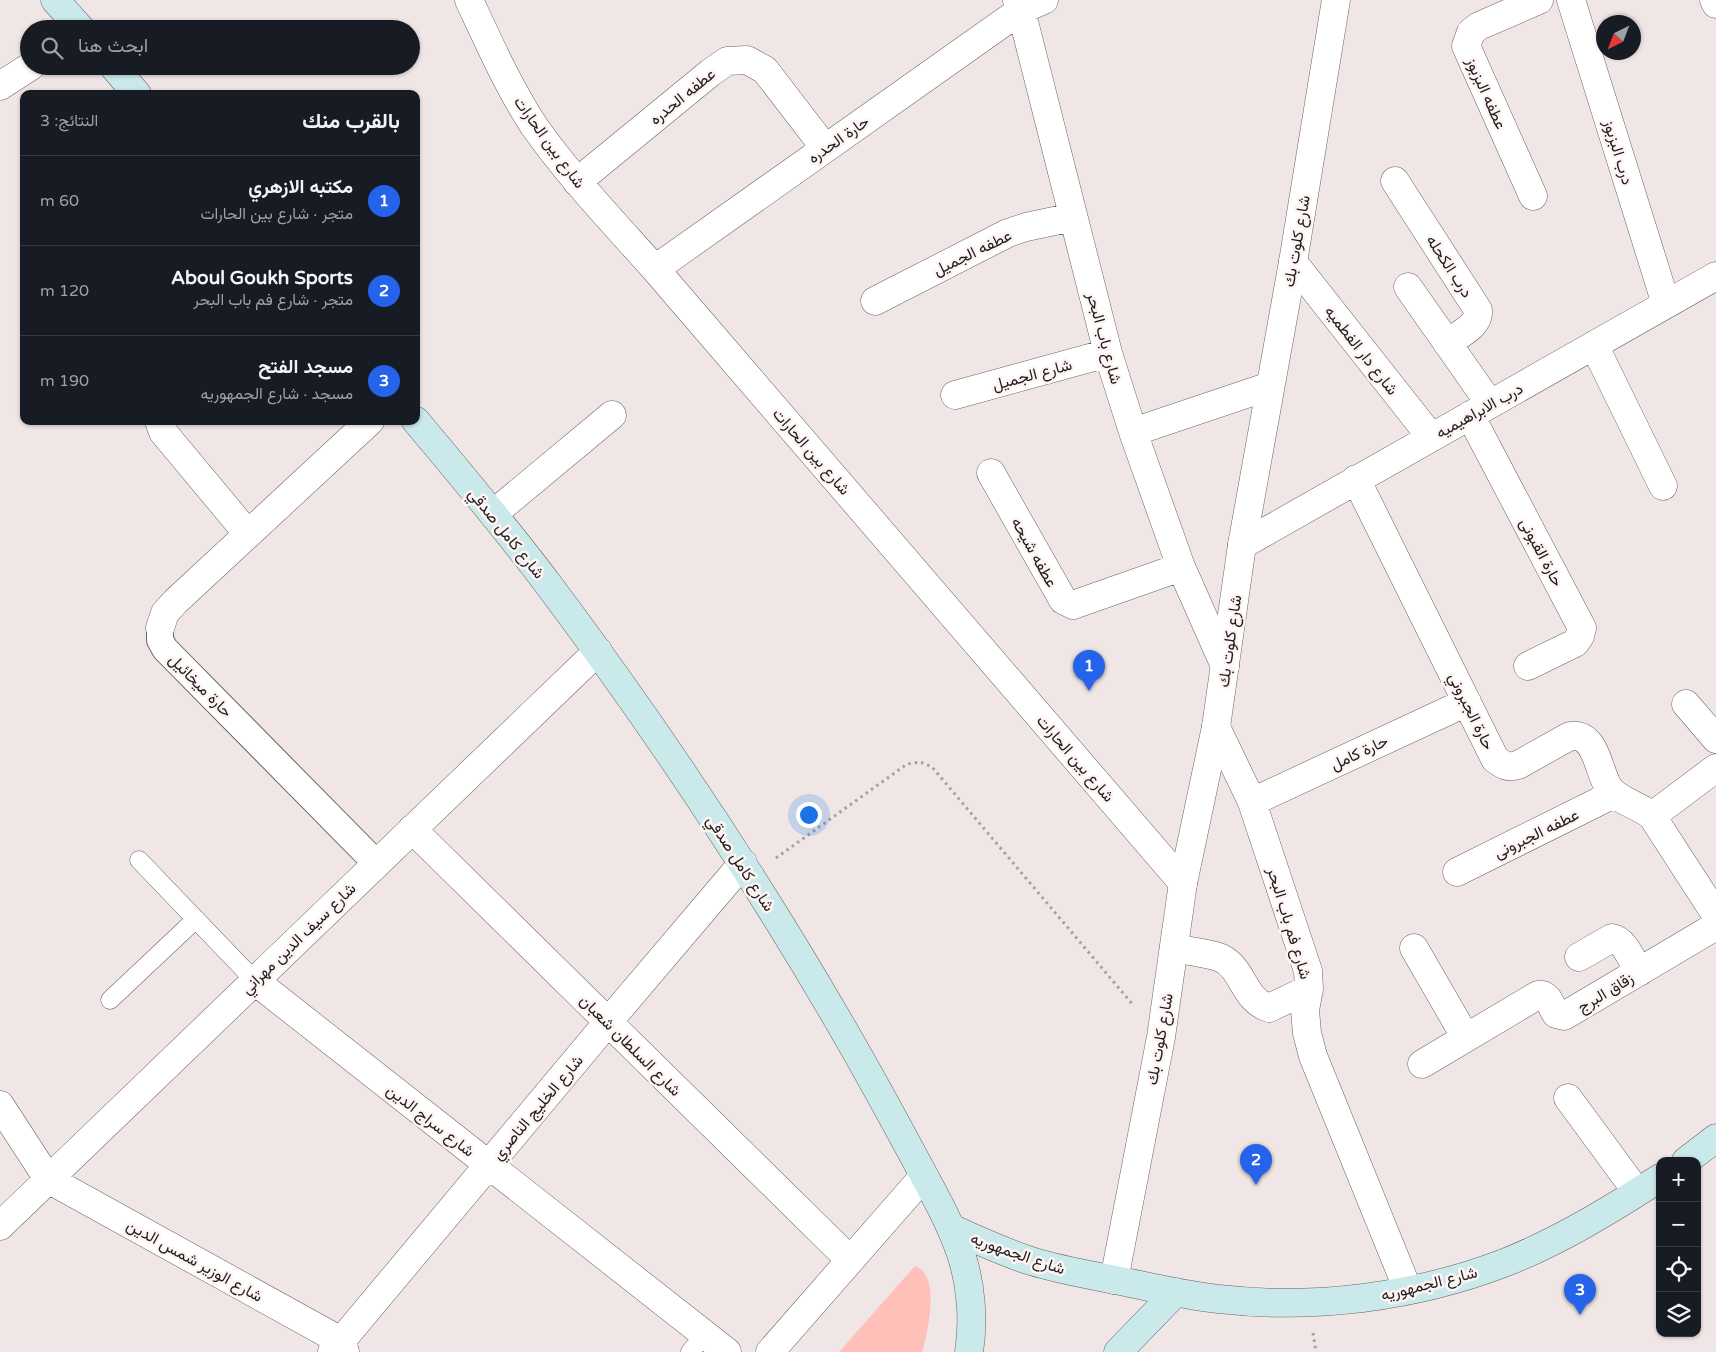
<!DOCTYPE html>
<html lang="ar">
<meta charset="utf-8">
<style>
:root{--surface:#171b24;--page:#20242c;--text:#f1f3f6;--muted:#9ea1a6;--line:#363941;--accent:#2563eb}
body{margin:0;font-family:"Varela Round",Vazirmatn,sans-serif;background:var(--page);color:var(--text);direction:rtl}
.controls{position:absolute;right:15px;bottom:15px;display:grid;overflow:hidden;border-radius:10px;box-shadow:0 1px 4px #0004}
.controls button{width:45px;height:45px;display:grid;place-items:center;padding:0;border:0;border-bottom:1px solid var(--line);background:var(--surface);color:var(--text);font:25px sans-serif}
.compass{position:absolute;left:1596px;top:15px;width:45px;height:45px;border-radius:50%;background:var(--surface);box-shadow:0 1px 4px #0004;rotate:222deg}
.you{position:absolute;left:808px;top:814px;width:18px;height:18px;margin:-12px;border:4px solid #fff;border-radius:50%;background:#1a73e8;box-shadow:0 0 0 8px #1a73e833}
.badge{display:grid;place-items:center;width:32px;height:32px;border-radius:50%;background:var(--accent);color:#fff;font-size:16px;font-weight:700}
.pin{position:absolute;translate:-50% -41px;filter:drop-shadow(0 1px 2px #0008)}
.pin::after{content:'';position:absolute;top:26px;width:18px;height:15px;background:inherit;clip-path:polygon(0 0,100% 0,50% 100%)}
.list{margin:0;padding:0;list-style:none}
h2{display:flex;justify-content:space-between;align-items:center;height:65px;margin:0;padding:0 20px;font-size:21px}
h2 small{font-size:16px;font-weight:400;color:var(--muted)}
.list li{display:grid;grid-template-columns:32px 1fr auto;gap:15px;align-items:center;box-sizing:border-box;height:90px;padding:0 20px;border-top:1px solid var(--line)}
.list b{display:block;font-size:19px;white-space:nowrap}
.list p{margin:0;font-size:16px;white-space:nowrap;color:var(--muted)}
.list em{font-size:16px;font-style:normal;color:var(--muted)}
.icon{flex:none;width:28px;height:28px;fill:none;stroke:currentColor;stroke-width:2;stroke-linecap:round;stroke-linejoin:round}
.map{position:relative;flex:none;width:1716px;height:1352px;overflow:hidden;direction:ltr}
.search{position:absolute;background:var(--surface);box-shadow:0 1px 4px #0004;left:20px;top:20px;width:400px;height:55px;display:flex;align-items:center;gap:12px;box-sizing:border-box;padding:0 18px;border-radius:28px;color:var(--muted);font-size:19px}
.panel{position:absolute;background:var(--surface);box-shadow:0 1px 4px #0004;left:20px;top:90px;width:400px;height:335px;border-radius:10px;direction:rtl}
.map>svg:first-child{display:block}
.green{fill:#ffc0b9}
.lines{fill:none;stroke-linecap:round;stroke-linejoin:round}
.service-casing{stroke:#6b6362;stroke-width:19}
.pedestrian-casing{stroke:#6b6362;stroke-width:28}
.minor-casing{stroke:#6b6362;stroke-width:29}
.tertiary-casing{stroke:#6b6362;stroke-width:29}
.secondary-casing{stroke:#6b6362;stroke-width:29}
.path{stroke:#a69f9e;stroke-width:3;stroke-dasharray:2.5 4;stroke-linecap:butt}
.service{stroke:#fff;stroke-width:18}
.pedestrian{stroke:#fff;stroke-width:26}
.minor{stroke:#fff;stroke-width:28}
.tertiary{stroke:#fff;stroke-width:28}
.secondary{stroke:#c9e9eb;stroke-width:28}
.labels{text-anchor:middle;stroke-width:5;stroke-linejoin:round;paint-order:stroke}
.street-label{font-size:16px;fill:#1f1c1b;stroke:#fdf4f3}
</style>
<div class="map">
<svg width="1716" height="1352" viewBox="0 0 1716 1352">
<rect width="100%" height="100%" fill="#f0e6e5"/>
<!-- green -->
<path class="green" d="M915,1266C941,1275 928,1331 922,1352H839Z"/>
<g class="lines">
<!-- service casing -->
<g class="service-casing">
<path id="service" d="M139,860L255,981
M110,1000L196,919
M690,1352L705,1334"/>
</g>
<!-- pedestrian casing -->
<g class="pedestrian-casing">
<path id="pedestrian" d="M160,628V640L165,649L376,863"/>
</g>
<!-- minor casing -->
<g class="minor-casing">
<path id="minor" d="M469,0C489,43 508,86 534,126C570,177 614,223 655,269L1183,883
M1017,0L1021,10L1108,353L1133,432L1181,567L1225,666
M1571,0L1666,304
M1714,0L1716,4
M0,86L31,66
M1395,181L1478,310C1480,326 1459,334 1447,343
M577,182L710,73L727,61L747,60L765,70L825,148
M1533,196L1466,46L1471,32L1479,26L1539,0
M1293,262L1431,437
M655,269L1021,10L1044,0
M1408,287L1490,404
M875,301L1008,233L1026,227L1073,217
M1594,345L1663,486
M955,395L1108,353
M1470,415L1582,628L1580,636L1575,643L1528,666
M159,421L163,432L248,534
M1133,432L1270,386
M991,473L1063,600L1073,605L1181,567
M1356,479L1495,759C1503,765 1507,768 1518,765L1570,736C1597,732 1598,772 1609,788C1618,801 1639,805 1652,816L1716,915
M493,514L612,415
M1242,545L1716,276
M160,628L165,613L176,601L370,421
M1686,704L1716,739
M1216,727L1252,802L1308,971L1309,989L1305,1010L1307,1033L1313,1056L1408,1290
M1252,802L1467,702
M1652,816L1716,768
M412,829L850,1260
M1457,872L1614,794
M1174,948C1186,951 1210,953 1221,958C1244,969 1243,1000 1269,1008L1309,989
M1414,948L1466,1038
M1579,957L1612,938C1625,940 1632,961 1639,972
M255,981L727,1352
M1422,1064L1538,995H1543L1548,999L1556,1014L1564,1016L1716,926
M1568,1098L1637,1192
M0,1105L48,1179L341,1341L345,1352
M0,1226L598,651
M332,1352L608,1022L743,863
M770,1352L924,1176"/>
</g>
<!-- tertiary casing -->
<g class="tertiary-casing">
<path id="tertiary" d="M1114,1280L1161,1037L1183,883L1216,727L1242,545L1293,262L1336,0"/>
</g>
<!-- secondary casing -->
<g class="secondary-casing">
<path id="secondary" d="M55,0L81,29
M113,66L137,94
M416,421C461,475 506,528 548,584C656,728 756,878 846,1034C869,1074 891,1114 913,1155C930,1187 949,1219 961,1254C971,1284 974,1320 969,1352
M1686,1161L1716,1138
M951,1228C977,1240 1003,1252 1031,1261C1063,1271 1097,1276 1130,1283C1159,1289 1189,1296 1219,1299C1314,1310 1415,1297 1504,1263C1560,1241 1610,1210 1660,1178
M1118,1352L1176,1292"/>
</g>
<!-- path -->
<path class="path" d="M776,858L907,764L920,762L932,767L1134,1006
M1313,1333L1316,1352"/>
<!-- service -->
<use href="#service" class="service"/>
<!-- pedestrian -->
<use href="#pedestrian" class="pedestrian"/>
<!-- minor -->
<use href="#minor" class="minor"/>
<!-- tertiary -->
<use href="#tertiary" class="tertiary"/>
<!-- secondary -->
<use href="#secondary" class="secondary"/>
</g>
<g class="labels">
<!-- street labels -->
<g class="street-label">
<text transform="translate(1487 93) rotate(66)" y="6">عطفه البزبوز</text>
<text transform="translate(682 96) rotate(-39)" y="6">عطفه الحدره</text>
<text transform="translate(838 139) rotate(-35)" y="6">حارة الحدره</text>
<text transform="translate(550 142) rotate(54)" y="6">شارع بين الحارات</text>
<text transform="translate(1619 152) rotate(73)" y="6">درب البزبوز</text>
<text transform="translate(1296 241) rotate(-80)" y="6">شارع كلوت بك</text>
<text transform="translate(972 252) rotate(-26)" y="6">عطفه الجميل</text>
<text transform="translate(1450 266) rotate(57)" y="6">درب الكحله</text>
<text transform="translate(1105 338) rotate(75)" y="6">شارع باب البحر</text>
<text transform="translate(1362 350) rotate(52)" y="6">شارع دار الفطميه</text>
<text transform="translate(1032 374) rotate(-15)" y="6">شارع الجميل</text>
<text transform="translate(1479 410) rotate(-29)" y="6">درب الابراهيميه</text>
<text transform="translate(812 451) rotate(49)" y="6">شارع بين الحارات</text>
<text transform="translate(507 533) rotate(51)" y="6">شارع كامل صدقي</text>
<text transform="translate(1035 552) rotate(61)" y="6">عطفه شيحه</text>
<text transform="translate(1542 552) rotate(62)" y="6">حارة القبونى</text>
<text transform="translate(1229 641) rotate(-82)" y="6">شارع كلوت بك</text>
<text transform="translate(201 685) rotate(45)" y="6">حارة ميخائيل</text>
<text transform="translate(1472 711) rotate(64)" y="6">حارة الجبروني</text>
<text transform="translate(1359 752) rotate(-25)" y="6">حارة كامل</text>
<text transform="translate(1076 758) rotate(49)" y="6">شارع بين الحارات</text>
<text transform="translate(1536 833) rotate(-26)" y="6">عطفه الجبرونى</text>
<text transform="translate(741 863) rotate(57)" y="6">شارع كامل صدقي</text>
<text transform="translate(1290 923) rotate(73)" y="6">شارع فم باب البحر</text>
<text transform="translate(298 938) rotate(-44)" y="6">شارع سيف الدين مهراني</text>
<text transform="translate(1605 992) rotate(-31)" y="6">زقاق البرج</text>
<text transform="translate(1159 1039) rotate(-80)" y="6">شارع كلوت بك</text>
<text transform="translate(631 1045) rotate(45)" y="6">شارع السلطان شعبان</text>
<text transform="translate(537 1107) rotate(-50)" y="6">شارع الخليج الناصري</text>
<text transform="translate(431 1120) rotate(38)" y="6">شارع سراج الدين</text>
<text transform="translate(1018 1253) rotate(19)" y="6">شارع الجمهوريه</text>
<text transform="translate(195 1260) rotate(29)" y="6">شارع الوزير شمس الدين</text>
<text transform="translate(1429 1283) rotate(-14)" y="6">شارع الجمهوريه</text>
</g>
</g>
</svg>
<div class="controls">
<button>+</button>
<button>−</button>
<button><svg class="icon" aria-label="locate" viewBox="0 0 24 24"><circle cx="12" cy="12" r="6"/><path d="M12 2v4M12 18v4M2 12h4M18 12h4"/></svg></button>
<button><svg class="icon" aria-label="layers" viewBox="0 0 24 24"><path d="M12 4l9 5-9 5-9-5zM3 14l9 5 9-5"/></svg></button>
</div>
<svg class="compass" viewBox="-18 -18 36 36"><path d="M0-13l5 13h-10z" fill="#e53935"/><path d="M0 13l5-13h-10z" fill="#9ea1a6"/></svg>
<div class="you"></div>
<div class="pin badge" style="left:1089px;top:691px">1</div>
<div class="pin badge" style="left:1256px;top:1185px">2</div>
<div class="pin badge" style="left:1580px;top:1315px">3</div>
<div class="search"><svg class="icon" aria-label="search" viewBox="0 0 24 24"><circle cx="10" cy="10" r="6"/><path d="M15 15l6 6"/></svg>ابحث هنا</div>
<section class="panel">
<h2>بالقرب منك<small>النتائج: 3</small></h2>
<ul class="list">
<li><span class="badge">1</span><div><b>مكتبه الازهري</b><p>متجر · شارع بين الحارات</p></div><em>60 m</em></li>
<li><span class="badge">2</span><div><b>Aboul Goukh Sports</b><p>متجر · شارع فم باب البحر</p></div><em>120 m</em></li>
<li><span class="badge">3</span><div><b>مسجد الفتح</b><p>مسجد · شارع الجمهوريه</p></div><em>190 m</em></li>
</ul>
</section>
</div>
